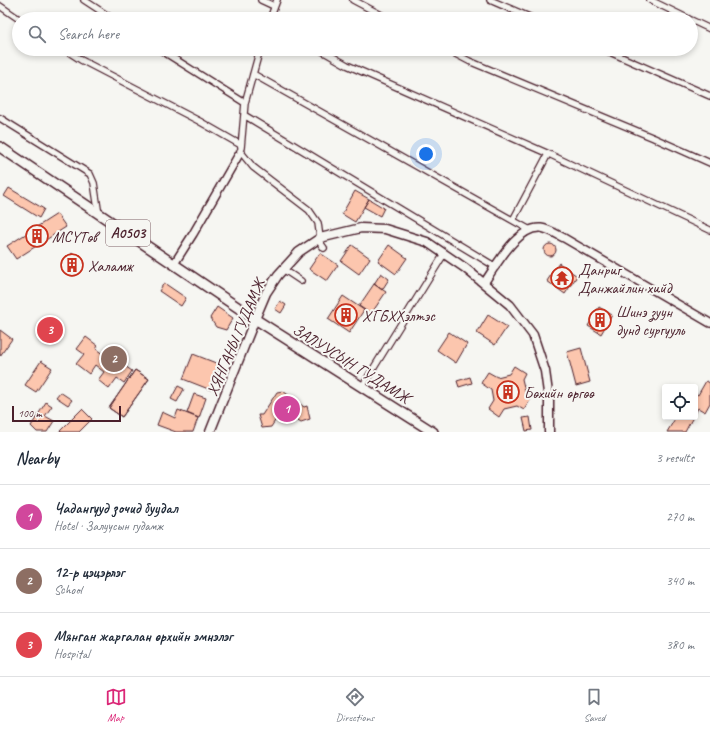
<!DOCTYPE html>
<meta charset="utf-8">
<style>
:root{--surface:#fff;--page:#f2f2f3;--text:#1f2937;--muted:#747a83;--line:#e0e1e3;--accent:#db2777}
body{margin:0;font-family:Caveat,sans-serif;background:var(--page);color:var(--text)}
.controls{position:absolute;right:12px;bottom:12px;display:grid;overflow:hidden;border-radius:4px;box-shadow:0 2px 6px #0003}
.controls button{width:36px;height:36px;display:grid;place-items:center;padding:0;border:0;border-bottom:1px solid var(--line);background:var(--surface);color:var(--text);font:20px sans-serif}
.scale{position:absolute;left:12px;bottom:10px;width:109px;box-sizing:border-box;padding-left:4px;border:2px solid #4a1f2b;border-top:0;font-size:11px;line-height:14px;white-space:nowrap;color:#4a1f2b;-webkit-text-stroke:3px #f6f6f2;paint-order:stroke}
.you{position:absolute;left:426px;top:154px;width:14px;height:14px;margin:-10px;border:3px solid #fff;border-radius:50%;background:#1a73e8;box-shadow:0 0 0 6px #1a73e833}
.badge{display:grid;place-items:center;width:26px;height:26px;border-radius:50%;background:var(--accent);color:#fff;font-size:13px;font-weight:700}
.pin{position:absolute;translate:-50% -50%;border:2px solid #fff;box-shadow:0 1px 4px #0006}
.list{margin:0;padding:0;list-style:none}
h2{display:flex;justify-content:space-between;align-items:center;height:52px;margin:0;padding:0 16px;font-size:17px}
h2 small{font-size:13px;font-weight:400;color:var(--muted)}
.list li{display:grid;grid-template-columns:26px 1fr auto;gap:12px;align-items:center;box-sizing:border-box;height:64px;padding:0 16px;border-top:1px solid var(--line)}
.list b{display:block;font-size:15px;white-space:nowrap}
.list p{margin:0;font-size:13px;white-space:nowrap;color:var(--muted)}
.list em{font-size:13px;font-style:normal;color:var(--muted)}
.icon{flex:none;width:22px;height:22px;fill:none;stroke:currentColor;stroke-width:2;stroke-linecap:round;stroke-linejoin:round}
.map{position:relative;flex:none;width:710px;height:432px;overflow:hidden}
.search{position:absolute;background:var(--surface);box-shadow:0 2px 6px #0003;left:12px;right:12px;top:12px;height:44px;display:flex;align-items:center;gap:10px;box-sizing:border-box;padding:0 14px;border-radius:22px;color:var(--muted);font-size:15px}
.sheet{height:244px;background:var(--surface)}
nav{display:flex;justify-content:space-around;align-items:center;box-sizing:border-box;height:56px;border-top:1px solid var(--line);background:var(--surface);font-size:11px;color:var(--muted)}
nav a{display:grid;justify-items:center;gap:2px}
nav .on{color:var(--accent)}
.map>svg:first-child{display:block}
.building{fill:#fcc6ae;stroke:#4a1f2b}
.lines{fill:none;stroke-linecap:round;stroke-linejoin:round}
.minor-casing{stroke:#4a1f2b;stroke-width:8}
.tertiary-casing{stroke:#4a1f2b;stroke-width:10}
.secondary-casing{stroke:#4a1f2b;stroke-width:11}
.primary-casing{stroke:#4a1f2b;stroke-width:12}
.minor{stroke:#f6f6f2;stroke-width:5.5}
.tertiary{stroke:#f6f6f2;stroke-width:7}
.secondary{stroke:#f6f6f2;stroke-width:8}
.primary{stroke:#f6f6f2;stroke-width:9}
.labels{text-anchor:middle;stroke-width:4;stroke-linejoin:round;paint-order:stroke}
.shield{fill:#f6f6f2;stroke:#7e6067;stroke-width:1}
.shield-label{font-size:15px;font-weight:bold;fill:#4a1f2b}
.poi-label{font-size:16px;fill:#4a1f2b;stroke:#f6f6f2;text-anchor:start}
.street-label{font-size:16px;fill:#4a1f2b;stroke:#f6f6f2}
</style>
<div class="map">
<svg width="710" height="432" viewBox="0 0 710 432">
<rect width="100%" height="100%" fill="#f6f6f2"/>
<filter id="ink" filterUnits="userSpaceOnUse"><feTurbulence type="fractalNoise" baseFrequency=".025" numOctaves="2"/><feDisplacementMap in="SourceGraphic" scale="8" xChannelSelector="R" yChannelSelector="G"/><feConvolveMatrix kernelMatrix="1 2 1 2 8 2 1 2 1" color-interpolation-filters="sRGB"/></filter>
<g filter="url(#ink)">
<!-- building -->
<path class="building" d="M9,188L44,209L39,218L4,196Z
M355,191L369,199L355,222L342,214Z
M369,199L384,208L380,216L364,207Z
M57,214L66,227L16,259L7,246Z
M544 250a6 6 0 1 1 12 0a6 6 0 1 1-12 0Z
M352,245L370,258L359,274L341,261Z
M389,245L407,258L396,274L378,261Z
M72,253L84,263L73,276L61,267Z
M320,253L338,265L327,281L309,269Z
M559,263L577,276L565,294L547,281Z
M381,273L389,279L382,290L374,284Z
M164,283L186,298L181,306L159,291Z
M374,284L386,292L371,314L359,306Z
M343,296L364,310L349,333L328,319Z
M280,301L286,305L281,313L275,309Z
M217,307L233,318L226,330L216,327L210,318Z
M599,307L612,315L601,334L588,326Z
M488,315L507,327L495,345L477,333Z
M49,320L60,330L51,340L40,330Z
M0,330L12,339L0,356Z
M449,332L467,344L456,363L437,350Z
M86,337L98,346L96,349L120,367L122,364L132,371L124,383L117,378L109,389L98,380L104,372L95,365L89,374L76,364L84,354L77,349Z
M581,348L590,382L576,386L567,352Z
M193,354L221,365L211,390L183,379Z
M41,361L52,368L36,392L25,385Z
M514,366L525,373L522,379L526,395L531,399L524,410L517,406L504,409L499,417L488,409L493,401L491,390L481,383L488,372L497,377L509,374Z
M135,370L149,379L122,417L109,408Z
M135,370L149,379L122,417L109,408Z
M470,377L472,383L459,387L457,381Z
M706,381L710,383V403L705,412L698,408L695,414V393L698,395Z
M178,386L184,389L177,402L171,399Z
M283,391L304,407L307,406L310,419L301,422L282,410L271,427L262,428L258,415H262L277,392Z
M60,392L72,400L68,405L56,397Z
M194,394L206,398L199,418L187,413Z
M46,402L52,406L45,416L54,421L47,432H37L31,426Z
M82,409L92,419L79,432H59Z
M178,410L198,418L193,432H176L157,425L162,412L175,418Z
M530,417L532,430L526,431L523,418Z
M676,417H693L685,432H667Z"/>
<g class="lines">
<!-- minor casing -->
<g class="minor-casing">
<path id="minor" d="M84,0L113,19
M261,0L274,6
M353,0L389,19
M490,0L534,19
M650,0L689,19
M0,6L19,19
M270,19L277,0
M691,20L710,29
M64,49L81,60L199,121L241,145
M159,49L245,103
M319,49L347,65L551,155L710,230
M446,49L469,61L654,138L710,163
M603,49L710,96
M253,74L530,230
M244,115L496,267
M0,118L90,174L94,183L99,215
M241,148L245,103L260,49
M240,151L253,167L309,210L318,223L320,238
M513,220L548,154
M318,240L324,248
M283,269L301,281
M362,387L444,254"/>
</g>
<!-- tertiary casing -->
<g class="tertiary-casing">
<path id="tertiary" d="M174,264L193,234L238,156
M484,283C496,266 517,226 541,228C549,229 556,234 564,238L710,323"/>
</g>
<!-- secondary casing -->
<g class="secondary-casing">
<path id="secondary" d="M210,432L255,319L266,293L278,275L299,252L320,238L361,228L385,229L427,242L465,268L510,305L533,335L545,371L549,400V432"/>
</g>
<!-- primary casing -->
<g class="primary-casing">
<path id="primary" d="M0,147L255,319L433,432"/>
</g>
<!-- minor -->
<use href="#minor" class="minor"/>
<!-- tertiary -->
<use href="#tertiary" class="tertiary"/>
<!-- secondary -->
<use href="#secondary" class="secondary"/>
<!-- primary -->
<use href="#primary" class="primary"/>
</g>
</g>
<!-- icons -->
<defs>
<g id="building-ring" transform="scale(1.15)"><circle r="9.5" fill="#f6f6f2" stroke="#c8321e" stroke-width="1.5"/><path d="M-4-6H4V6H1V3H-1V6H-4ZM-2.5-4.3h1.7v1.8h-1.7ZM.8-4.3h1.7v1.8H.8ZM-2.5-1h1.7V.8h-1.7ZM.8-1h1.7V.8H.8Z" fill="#c8321e"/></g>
<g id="temple-ring" transform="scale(1.15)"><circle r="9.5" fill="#f6f6f2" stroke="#c8321e" stroke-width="1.5"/><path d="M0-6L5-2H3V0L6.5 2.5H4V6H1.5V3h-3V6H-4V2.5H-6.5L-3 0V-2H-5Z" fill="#c8321e"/></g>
</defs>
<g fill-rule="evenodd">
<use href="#building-ring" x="37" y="236"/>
<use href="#building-ring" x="72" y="265"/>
<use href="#temple-ring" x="562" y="278"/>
<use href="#building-ring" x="346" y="315"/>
<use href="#building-ring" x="600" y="320"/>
<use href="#building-ring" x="508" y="392"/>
</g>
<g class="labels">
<!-- shield labels -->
<rect class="shield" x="106" y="220" width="44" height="26" rx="3"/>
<g class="shield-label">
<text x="128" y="238">A0503</text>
</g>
<!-- poi labels -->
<g class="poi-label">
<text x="52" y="242">МСҮТөв</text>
<text x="88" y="271">Халамж</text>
<text x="578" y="275">Данриг<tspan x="578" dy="18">Данжайлин хийд</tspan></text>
<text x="616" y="317">Шинэ зуун<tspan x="616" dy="18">дунд сургууль</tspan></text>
<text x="362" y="321">ХГБХХэлтэс</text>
<text x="524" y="398">Бөхийн өргөө</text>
</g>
<!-- street labels -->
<g class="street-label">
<text transform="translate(235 337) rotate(-67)" y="6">ХЯНГАНЫ ГУДАМЖ</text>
<text transform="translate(352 363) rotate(32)" y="6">ЗАЛУУСЫН ГУДАМЖ</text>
</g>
</g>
</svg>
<div class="controls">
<button><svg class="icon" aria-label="locate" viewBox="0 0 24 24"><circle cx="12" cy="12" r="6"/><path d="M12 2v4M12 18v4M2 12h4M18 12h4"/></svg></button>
</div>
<div class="scale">100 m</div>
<div class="you"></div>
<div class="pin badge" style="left:287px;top:409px;background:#d1479c">1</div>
<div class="pin badge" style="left:114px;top:359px;background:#8d6e63">2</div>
<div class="pin badge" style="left:50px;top:330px;background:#e0444e">3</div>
<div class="search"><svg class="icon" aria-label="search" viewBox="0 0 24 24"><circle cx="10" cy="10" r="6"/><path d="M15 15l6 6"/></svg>Search here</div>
</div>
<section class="sheet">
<h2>Nearby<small>3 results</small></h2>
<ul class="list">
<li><span class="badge" style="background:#d1479c">1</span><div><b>Чадангууд зочид буудал</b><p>Hotel · Залуусын гудамж</p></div><em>270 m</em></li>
<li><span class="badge" style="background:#8d6e63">2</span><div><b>12-р цэцэрлэг</b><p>School</p></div><em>340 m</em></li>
<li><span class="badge" style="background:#e0444e">3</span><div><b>Мянган жаргалан өрхийн эмнэлэг</b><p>Hospital</p></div><em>380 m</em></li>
</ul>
</section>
<nav>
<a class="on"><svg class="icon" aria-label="map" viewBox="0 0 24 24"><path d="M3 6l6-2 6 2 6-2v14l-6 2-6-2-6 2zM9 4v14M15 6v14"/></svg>Map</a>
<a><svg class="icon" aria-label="directions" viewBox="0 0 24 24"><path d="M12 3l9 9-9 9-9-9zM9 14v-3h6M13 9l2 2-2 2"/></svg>Directions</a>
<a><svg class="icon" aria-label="saved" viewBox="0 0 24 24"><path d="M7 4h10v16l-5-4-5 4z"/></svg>Saved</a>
</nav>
